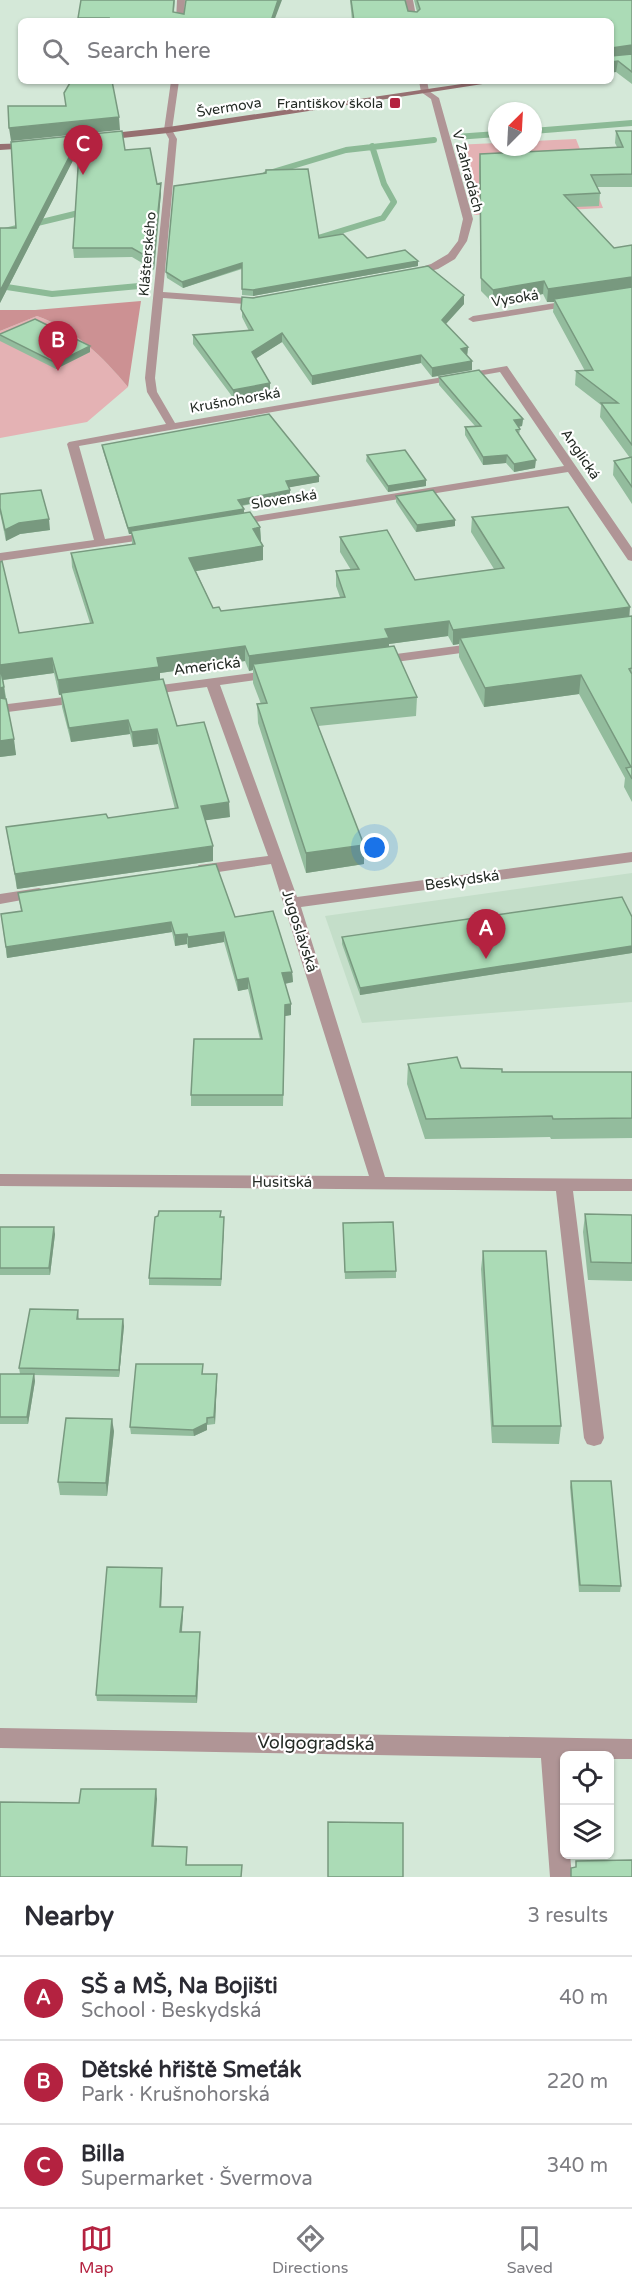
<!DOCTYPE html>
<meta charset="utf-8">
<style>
:root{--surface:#fff;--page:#f7f7f7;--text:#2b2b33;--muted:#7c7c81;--line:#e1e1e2;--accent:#b42240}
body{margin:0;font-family:"Varela Round",sans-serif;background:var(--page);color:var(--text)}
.controls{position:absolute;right:18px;bottom:18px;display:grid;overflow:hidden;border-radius:9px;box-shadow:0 2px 4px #0004}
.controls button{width:54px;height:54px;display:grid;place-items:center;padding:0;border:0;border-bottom:2px solid var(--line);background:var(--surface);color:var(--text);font:30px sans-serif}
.compass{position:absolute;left:488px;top:102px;width:54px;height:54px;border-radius:50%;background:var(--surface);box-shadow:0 2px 4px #0004;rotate:24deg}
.you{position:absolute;left:375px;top:848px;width:21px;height:21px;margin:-15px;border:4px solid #fff;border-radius:50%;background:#1a73e8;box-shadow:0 0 0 9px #1a73e833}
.badge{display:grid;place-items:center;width:39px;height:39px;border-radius:50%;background:var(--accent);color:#fff;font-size:20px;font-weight:700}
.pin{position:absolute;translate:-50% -50px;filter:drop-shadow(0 2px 3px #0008)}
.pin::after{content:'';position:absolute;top:32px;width:21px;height:18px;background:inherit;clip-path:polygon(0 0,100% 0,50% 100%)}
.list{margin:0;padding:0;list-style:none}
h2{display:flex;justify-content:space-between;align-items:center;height:78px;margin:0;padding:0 24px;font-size:26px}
h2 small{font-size:20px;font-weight:400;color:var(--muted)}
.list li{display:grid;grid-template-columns:39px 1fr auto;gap:18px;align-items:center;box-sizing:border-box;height:84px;padding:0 24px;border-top:2px solid var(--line)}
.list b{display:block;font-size:22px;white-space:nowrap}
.list p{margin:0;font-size:20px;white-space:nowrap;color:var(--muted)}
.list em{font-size:20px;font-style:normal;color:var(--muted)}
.icon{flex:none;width:33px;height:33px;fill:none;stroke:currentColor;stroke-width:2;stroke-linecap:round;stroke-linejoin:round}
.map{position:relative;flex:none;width:632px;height:1877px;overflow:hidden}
.search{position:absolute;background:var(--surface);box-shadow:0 2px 4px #0004;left:18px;right:18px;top:18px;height:66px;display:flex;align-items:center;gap:15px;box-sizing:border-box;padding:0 21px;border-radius:9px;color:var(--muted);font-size:22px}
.sheet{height:330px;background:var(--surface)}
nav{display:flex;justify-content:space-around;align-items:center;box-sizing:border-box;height:84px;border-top:2px solid var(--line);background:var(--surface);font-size:16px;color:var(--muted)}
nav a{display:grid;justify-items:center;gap:3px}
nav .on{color:var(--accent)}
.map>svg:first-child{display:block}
.built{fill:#c4dec9}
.green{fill:#e4b2b4}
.forest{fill:#cc9193}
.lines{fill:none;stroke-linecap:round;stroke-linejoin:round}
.stream{stroke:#8cba96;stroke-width:6}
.street{fill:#b09596;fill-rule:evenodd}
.secondary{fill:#967071;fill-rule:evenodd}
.wall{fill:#93bc9d}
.shaded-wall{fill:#78997f}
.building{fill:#abdbb6;stroke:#78997f;stroke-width:1.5}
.poi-dot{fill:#b42240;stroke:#fff;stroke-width:2}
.labels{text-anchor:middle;stroke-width:4.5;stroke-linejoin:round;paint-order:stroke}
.far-poi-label{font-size:14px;fill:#242b25;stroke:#fff;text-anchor:end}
.far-street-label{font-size:14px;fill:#242b25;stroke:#fff}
.street-label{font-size:15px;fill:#242b25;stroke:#fff}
.near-street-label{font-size:18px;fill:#242b25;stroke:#fff}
</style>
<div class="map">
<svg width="632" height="1877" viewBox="0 0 632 1877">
<rect width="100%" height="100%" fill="#d4e8d8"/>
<!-- built -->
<path class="built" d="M632,873V1002L362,1023L325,916Z"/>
<!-- green -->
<path class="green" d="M576,139L603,208L474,215L454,145L497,143V147H533V141Z
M37,316C76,330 102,356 128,387L87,422L0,438V331Z"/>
<!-- forest -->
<path class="forest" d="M141,301L128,387C102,356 76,330 37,316L0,331V310H35Z"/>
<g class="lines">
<!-- stream -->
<path class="stream" d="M533,131L632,123
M456,137L497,134
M266,174L346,150L434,140
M0,232L87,211
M305,242L383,218L394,202L384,184L372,146
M0,286L52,294L139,286"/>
<!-- street -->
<path class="street" d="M177,0H185L184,21H176Z
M405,0H413L417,21H409Z
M171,81H179L172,130L177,139L163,292L245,298L261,296L266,299L245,304L163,298L155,378L157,392L175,423L507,366L632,548V561L628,560L568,472L237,525L231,522L237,519L564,466L500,372L79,446L105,539L152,532L156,534V538L0,561V553L94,540L67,444L69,442L166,424L147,392L145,378L169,139L164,130Z
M419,81H427L429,91L439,98L473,219L467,241L455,259L438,269L412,276L409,275V271L431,264L448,254L458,241L463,219L431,99L421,92Z
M574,300L577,301V305L473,322L468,319L473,316Z
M479,643L485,647L483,650L381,664L375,660L381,656Z
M274,670L279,671L280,674L279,677L220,685L297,897L632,852V862L301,907L385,1177L632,1179V1191H573L604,1438L601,1444L594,1446L587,1444L584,1438L556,1191L0,1186V1174L369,1176L271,864L199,875L192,870L199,865L268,856L207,687L146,695L139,691L146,687Z
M80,695L87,699L85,702L0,713V705Z
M39,888L44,890L46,893L44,896L0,904V894Z
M0,1728L632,1739V1759H610V1756H564L563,1758L564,1854H570L572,1877H550L541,1758L0,1748Z"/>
<!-- secondary -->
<path class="secondary" d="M482,81H502L168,133L104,140L100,137L104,134L168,127Z
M33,143V147L30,148L0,150V144Z"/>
</g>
<!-- wall -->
<path class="wall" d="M81,0H175L174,12L184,14L274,21H78Z
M350,0H405L408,11L417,12L414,0H632V84L616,72L611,21H352Z
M616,131H632V187H597L600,193L599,206L575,207L614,248L632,245V504L613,475L614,461L630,458L600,417L601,405L575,385L576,371H585L553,312L554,302H547L543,294L493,303L481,291L479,166L480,154L617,147L615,143Z
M11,142L125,150L157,184L161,193L154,270L132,257L74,258L73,248L79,148L0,303V228H16Z
M266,170L319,238L367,258L418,261V266L253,296L242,295V269L183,288L167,278L166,272L266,173Z
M464,295V304L446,324L468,347L467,356L472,370L432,377L421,363L312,385L282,342L256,358L270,383V392L234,399L193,344V335L249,331L242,317V297L253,298Z
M0,334L90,352L56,369L0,341Z
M439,377L523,419L522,426L518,427L520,429L519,435L535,468L514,472L506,463L483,465L465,435V427L475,426L439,385Z
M102,445L319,482L289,487L290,490V496L242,506L244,513L260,527L261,542L263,546V560L196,571L213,608L221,611L340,597L336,586V571L351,570L340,552V537L415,580L494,569L471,532L472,517L629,616H632V802L624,787L625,778L579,694L484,707L459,657V644L453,645L448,636L389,644V647L417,697L416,716L318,726L364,864L306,873L258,723L257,704H261L253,683V670L249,671L245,661L160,673V680L177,726L230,817L205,820L213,846V861L17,889L6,827L108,818L175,809L158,744L133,747L130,734L71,742L62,707L61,695H59L54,673L3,680L16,755L0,757V562L19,633L90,623L72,567L71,553L132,544V534H129L103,451Z
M367,455L426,480V486L388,492L366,461Z
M0,494L50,530L20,534L6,541L0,513Z
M396,496L455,526L416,532L396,502Z
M18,893L235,917L292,972L293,982L285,984L291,1004V1015L285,1016L283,1106H191V1095L260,1039L248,989L238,991L224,942L188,948L187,944L175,946L172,932L7,958L1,914L21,911Z
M632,917V953L360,995L342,944V937Z
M408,1064L502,1072H632V1138L551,1139L550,1137L425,1139L407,1084Z
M221,1211V1217L224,1224L221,1286L149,1285V1278Z
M585,1214L632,1215V1281L588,1280L583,1232Z
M343,1223L396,1271V1278L345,1279Z
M0,1227L55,1234L50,1275H0Z
M483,1251L561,1426L559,1444L492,1443L481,1269Z
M78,1310L79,1319L124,1326L119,1377L34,1375L35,1381L28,1424H0V1374H20L19,1368Z
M203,1374H217L215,1424L207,1425V1430L194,1436L131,1434L130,1427Z
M114,1431L107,1496L60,1495L58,1482Z
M571,1481L621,1586L620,1592H579L570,1487Z
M162,1575L161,1607H183V1614L182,1632H200V1639L197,1703L97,1701L96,1695Z"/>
<!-- shaded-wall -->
<path class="shaded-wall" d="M278,0H282L274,21H271Z
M632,45V57L611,60L612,48Z
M618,61L616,72L611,73V62Z
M119,117L120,130L11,141L9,128Z
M80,136L81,145L0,303V291Z
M161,183V193L154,270L153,260Z
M418,261V266L253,296V290Z
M242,263V268L183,288L182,282Z
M632,277V291L554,299V302H547L548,289Z
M544,281L543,294L493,303V290Z
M464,295V304L442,328V320Z
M282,333V342L252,361V352Z
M90,346V352L56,369V363Z
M468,347L467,356L461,349Z
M421,355V363L312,385V376Z
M472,361V370L432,377V368Z
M270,383V392L234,399L233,390Z
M523,419L522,426L513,428L514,420Z
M507,455L506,463L483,465V457Z
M536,460L535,468L514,472V464Z
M319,476V482L286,488V481Z
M426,480V486L388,492V486Z
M290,490V496L238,506V500Z
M244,509V515L131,531L132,534H129L128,528Z
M49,519L50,530L20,534L6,541L5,530L19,523Z
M455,520V526L416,532L417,525Z
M260,527L261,542L253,529Z
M263,546V560L190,572L189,558Z
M630,607L629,622L460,638L459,644L453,645V630Z
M449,621L448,636L389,644V653L253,664V670L249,671V656L385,629Z
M245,646V661L160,673V682L59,695L58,680L157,658Z
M52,658L54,673L2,680L0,665Z
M581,675L579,694L484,707L485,688Z
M4,687L6,702L0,703V688Z
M128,720L130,734L71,742L69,728Z
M157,729L158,744L133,747L132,732Z
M14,739L16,755L0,757V741Z
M229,802L230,817L201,821V806Z
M364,845V864L306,873V853Z
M213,846V861L17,889L15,874Z
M171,922L172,932L7,958L6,947Z
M224,932V942L188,948V937Z
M187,934V944L175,946V935Z
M632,946V953L360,995V988Z
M292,972L293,982L283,984L282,973Z
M248,978V989L238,991L237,980Z
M291,1004V1015L285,1016L283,1106L285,1005Z
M224,1217V1224L221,1286V1279Z
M54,1227L55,1234L50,1275L49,1268Z
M123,1319L124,1326L119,1377V1370Z
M34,1374L35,1381L28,1424L27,1417Z
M217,1374V1381L215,1424L214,1417Z
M207,1418V1430L194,1436L193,1430Z
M112,1419L114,1431L107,1496L106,1483Z
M162,1568V1575L161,1613L160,1607Z
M183,1607V1614L181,1639L180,1632Z
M200,1632V1639L197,1703L196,1696Z
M156,1789L157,1799L153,1856L152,1846Z"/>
<!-- building -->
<path class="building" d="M81,0H174L173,12L184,14L186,0H278L271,21H108L109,18H78Z
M351,0H405L408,11L417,12L420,9L417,0H632V45L612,48L611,53V21H354Z
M632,54V72L618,61L611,62V56Z
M71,81H112L119,117L9,128L8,106H66L64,93Z
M122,131L125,150L150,148L157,184L161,183L153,260L132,248H73L80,136L0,291V228H16L11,142Z
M616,131H632V174L591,175L600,193L564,195L614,248L632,245V277L548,289L544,281L493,290L481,278L480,154L623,147Z
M308,169L319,238L343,234L367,258L405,250L418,261L253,290L242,289V263L182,282L166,272L174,186L266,173V170Z
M428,266L464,295L442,320L468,347L461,349L472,361L432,368L421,355L312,376L282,333L252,352L270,383L233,390L193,335L253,330L241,309L242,297L253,298Z
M632,287V445L601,403H618L576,371L593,370L554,299Z
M35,319L90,346L56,363L0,335V334Z
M479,370L523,419L514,420L520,429L516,430L536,460L514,464L507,455L483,457L465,427L481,426L439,377Z
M269,414L319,476L286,481L290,490L238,500L244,509L128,528L102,445Z
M405,450L426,480L388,486L367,455Z
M632,457V487L614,461Z
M41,490L49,519L19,523L5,530L0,508V494Z
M433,490L455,520L417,525L396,496Z
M568,507L630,607L453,630L449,621L385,629L389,638L249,656L245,646L157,658L159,667L58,680L52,658L0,665V562L2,561L19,633L93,623L71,553L135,544L131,531L250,512L260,527L253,529L263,546L189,558L213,608L219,607L221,611L345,597L336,571L359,569L340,537L387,530L415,580L504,568L472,517Z
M632,616V668L629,669L632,674V779L626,768L631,767L581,675L485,688L460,638Z
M394,646L417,697L311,708L364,845L306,853L257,704L267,703L253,664Z
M0,666L4,687L0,688Z
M163,679L177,726L204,722L229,802L201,806L213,846L15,874L6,827L106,814L108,818L178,808L157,729L132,732L128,720L69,728L61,693Z
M0,698L6,699L14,739L0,741Z
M216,864L235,917L273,911L292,972L282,973L291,1004L285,1005L283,1095H191L194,1039H262L248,978L237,980L224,932L188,937L187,934L175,935L171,922L6,947L1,914L22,911L18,893Z
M622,897L632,917V946L360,988L342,937Z
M457,1057L461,1068L502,1069V1072H632V1118L553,1119L552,1116L426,1119L408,1064Z
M159,1211H221L220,1217H224L221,1279L149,1278L155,1217L158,1216Z
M585,1214L632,1215V1263L591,1262Z
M393,1222L396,1271L345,1272L343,1223Z
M0,1227H54L49,1268H0Z
M483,1251H546L561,1426H493Z
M30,1309L78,1310L77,1319H123L119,1370L19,1368Z
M136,1364H203L202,1374H217L214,1417L207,1418V1423L193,1430L130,1427Z
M0,1374H34L27,1417H0Z
M66,1418L112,1419L106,1483L58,1482Z
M571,1481H611L621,1586L580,1585Z
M107,1567L162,1568L160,1607H183L180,1632H200L196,1696L96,1695Z
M81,1789H156L152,1846L187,1847L186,1865H242L241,1877H0V1802L79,1803Z
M328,1822L403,1823V1877H328Z
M632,1860V1877H571V1868L576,1867V1861Z"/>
<!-- markers -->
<rect class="poi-dot" x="389" y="97" width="12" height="12" rx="3"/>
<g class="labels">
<!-- far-poi labels -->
<g class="far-poi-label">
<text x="383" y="108">Františkov škola</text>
</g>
<!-- far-street labels -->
<g class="far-street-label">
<text transform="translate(229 107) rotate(-9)" y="5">Švermova</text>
<text transform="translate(468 171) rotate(75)" y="5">V Zahradách</text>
<text transform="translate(147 254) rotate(-85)" y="5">Klášterského</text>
<text transform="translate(515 298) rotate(-9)" y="5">Vysoká</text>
<text transform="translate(235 400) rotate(-10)" y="5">Krušnohorská</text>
<text transform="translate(581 454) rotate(56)" y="5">Anglická</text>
<text transform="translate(284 499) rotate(-9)" y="5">Slovenská</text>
</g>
<!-- street labels -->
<g class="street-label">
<text transform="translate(207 666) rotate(-7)" y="5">Americká</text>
<text transform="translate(462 880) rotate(-8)" y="5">Beskydská</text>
<text transform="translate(300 931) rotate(72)" y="5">Jugoslávská</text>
<text x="282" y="1187">Husitská</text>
</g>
<!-- near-street labels -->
<g class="near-street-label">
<text transform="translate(316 1743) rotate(1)" y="6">Volgogradská</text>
</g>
</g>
</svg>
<div class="controls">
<button><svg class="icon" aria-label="locate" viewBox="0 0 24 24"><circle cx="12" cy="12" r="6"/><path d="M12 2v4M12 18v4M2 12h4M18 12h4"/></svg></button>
<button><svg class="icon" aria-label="layers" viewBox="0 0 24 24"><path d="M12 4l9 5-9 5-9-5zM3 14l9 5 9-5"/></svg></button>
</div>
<svg class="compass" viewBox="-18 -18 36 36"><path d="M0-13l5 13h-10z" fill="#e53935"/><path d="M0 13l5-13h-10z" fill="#7c7c81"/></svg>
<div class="you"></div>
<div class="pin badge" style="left:486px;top:959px">A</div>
<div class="pin badge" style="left:58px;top:371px">B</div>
<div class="pin badge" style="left:83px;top:175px">C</div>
<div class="search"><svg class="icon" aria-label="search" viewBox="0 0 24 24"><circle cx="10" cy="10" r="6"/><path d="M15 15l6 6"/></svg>Search here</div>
</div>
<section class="sheet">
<h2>Nearby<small>3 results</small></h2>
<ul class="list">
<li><span class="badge">A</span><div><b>SŠ a MŠ, Na Bojišti</b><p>School · Beskydská</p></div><em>40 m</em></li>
<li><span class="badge">B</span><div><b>Dětské hřiště Smeťák</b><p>Park · Krušnohorská</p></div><em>220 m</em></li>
<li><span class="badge">C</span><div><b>Billa</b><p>Supermarket · Švermova</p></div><em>340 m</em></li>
</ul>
</section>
<nav>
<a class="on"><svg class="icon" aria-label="map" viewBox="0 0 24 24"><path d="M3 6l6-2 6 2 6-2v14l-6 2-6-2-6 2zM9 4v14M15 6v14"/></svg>Map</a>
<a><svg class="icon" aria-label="directions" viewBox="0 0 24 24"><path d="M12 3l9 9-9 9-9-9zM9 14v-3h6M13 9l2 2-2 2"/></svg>Directions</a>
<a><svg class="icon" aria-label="saved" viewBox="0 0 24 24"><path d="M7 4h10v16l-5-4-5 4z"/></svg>Saved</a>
</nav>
